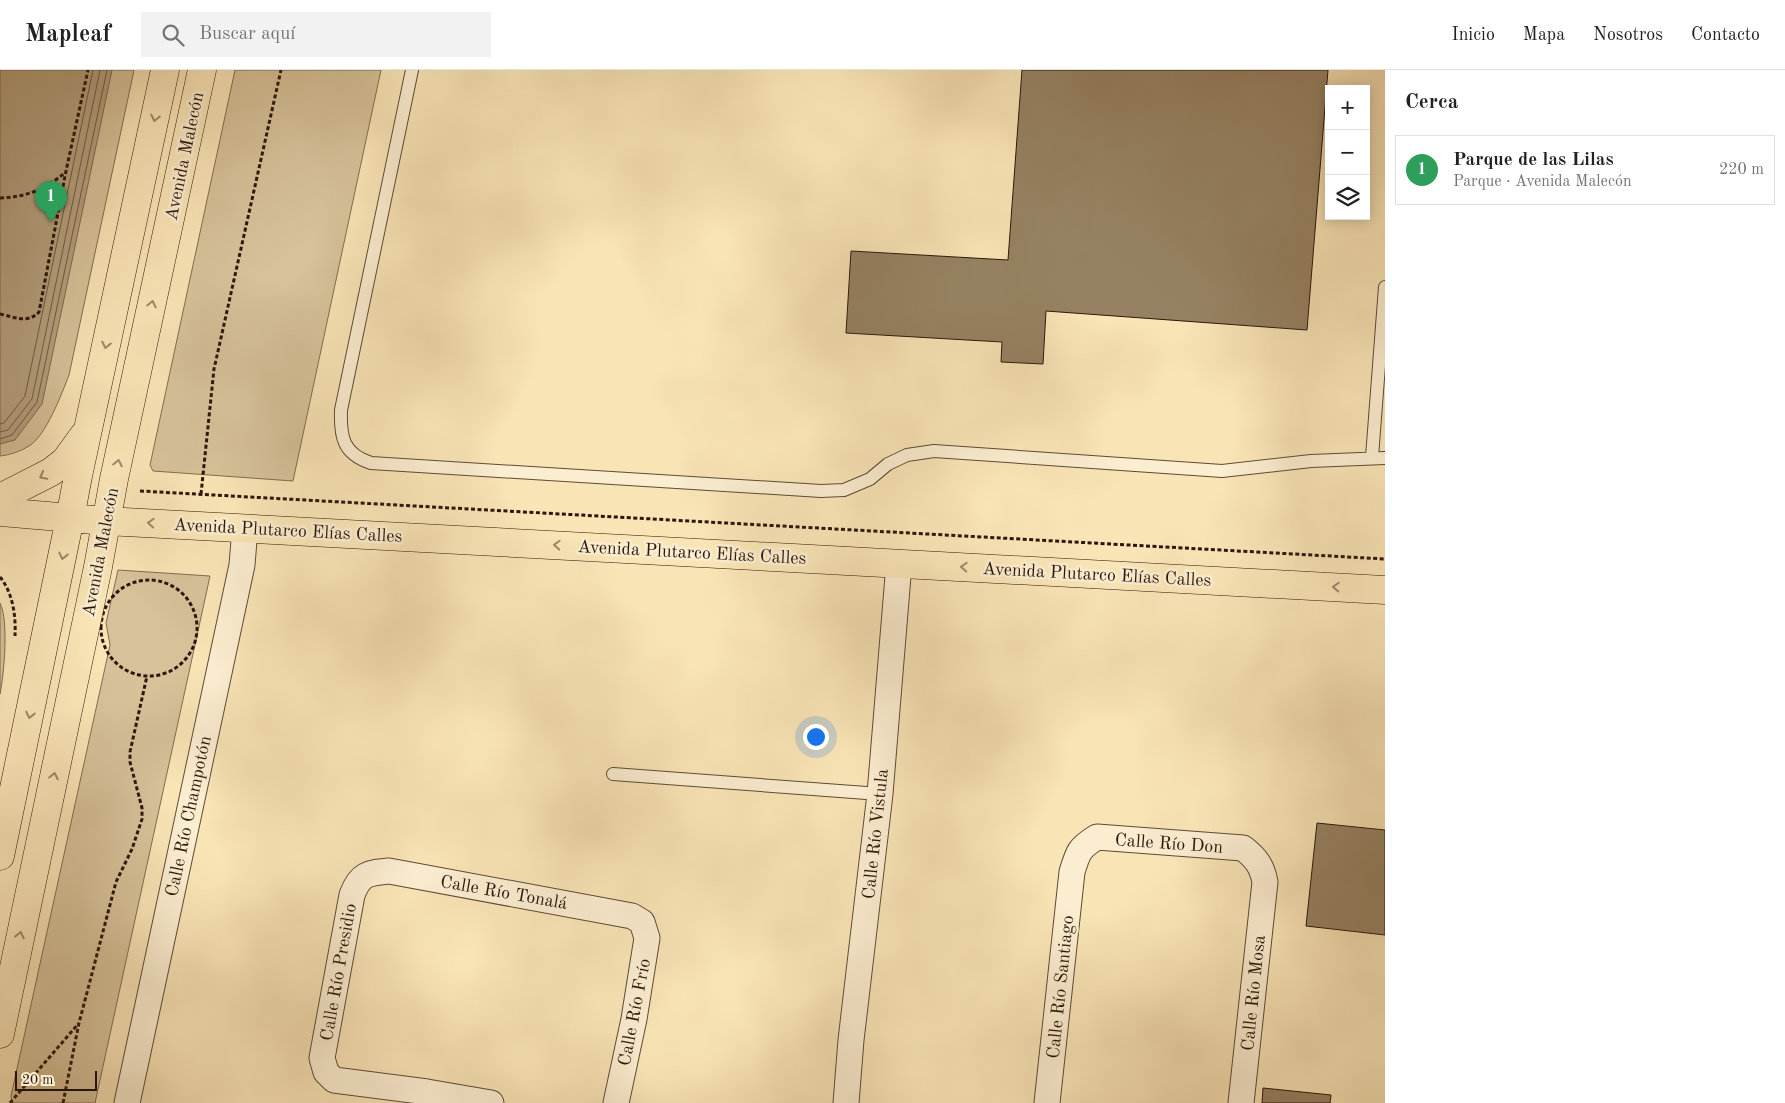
<!DOCTYPE html>
<html lang="es">
<meta charset="utf-8">
<style>
:root{--surface:#fff;--page:#f2f2f2;--text:#202124;--muted:#757577;--line:#e0e0e0;--accent:#0f766e}
body{margin:0;font-family:"Old Standard TT",serif;background:var(--page);color:var(--text)}
.controls{position:absolute;right:15px;top:15px;display:grid;overflow:hidden;border-radius:0px;box-shadow:0 2px 12px #0003}
.controls button{width:45px;height:45px;display:grid;place-items:center;padding:0;border:0;border-bottom:1px solid var(--line);background:var(--surface);color:var(--text);font:25px sans-serif}
.scale{position:absolute;left:15px;bottom:12px;width:82px;box-sizing:border-box;padding-left:5px;border:2px solid #2b170a;border-top:0;font-size:14px;line-height:18px;white-space:nowrap;color:#2b170a;-webkit-text-stroke:4px #fbedd0;paint-order:stroke}
.you{position:absolute;left:815px;top:666px;width:18px;height:18px;margin:-12px;border:4px solid #fff;border-radius:50%;background:#1a73e8;box-shadow:0 0 0 8px #1a73e833}
.badge{display:grid;place-items:center;width:32px;height:32px;border-radius:50%;background:var(--accent);color:#fff;font-size:16px;font-weight:700}
.pin{position:absolute;translate:-50% -41px;filter:drop-shadow(0 1px 2px #0008)}
.pin::after{content:'';position:absolute;top:26px;width:18px;height:15px;background:inherit;clip-path:polygon(0 0,100% 0,50% 100%)}
.list{margin:0;padding:0;list-style:none}
h2{display:flex;justify-content:space-between;align-items:center;height:65px;margin:0;padding:0 20px;font-size:21px}
h2 small{font-size:16px;font-weight:400;color:var(--muted)}
.list li{display:grid;grid-template-columns:32px 1fr auto;gap:15px;align-items:center;box-sizing:border-box;height:70px;margin:0 10px 10px;padding:0 10px;border:1px solid var(--line);border-radius:0px}
.list b{display:block;font-size:19px;white-space:nowrap}
.list p{margin:0;font-size:16px;white-space:nowrap;color:var(--muted)}
.list em{font-size:16px;font-style:normal;color:var(--muted)}
.icon{flex:none;width:28px;height:28px;fill:none;stroke:currentColor;stroke-width:2;stroke-linecap:round;stroke-linejoin:round}
.map{position:relative;flex:none;width:1385px;height:1033px;overflow:hidden}
header{display:flex;align-items:center;gap:30px;box-sizing:border-box;height:70px;padding:0 25px;background:var(--surface);border-bottom:1px solid var(--line)}
header strong{font-size:24px}
nav{display:flex;gap:28px;margin-inline-start:auto;font-size:18px}
.search{width:350px;height:45px;background:var(--page);display:flex;align-items:center;gap:12px;box-sizing:border-box;padding:0 18px;border-radius:0px;color:var(--muted);font-size:19px}
main{display:flex}
aside{flex:1;background:var(--surface)}
.map>svg:first-child{display:block}
.green{fill:#d6c199;stroke:#806c52}
.water{fill:#b39e7c;stroke:#7d684e}
.lines{fill:none;stroke-linecap:round;stroke-linejoin:round}
.shore{stroke:#6f5a43;stroke-width:1}
.building{fill:#968263;stroke:#2b170a}
.service-casing{stroke:#5e4a35;stroke-width:14}
.minor-casing{stroke:#5e4a35;stroke-width:27}
.primary-casing{stroke:#2b170a;stroke-width:29}
.path{stroke:#2b170a;stroke-width:3;stroke-dasharray:4 2.5;stroke-linecap:butt}
.service{stroke:#fbedd0;stroke-width:12}
.minor{stroke:#fbedd0;stroke-width:25}
.primary{stroke:#f9e4b6;stroke-width:28}
.oneway{stroke:#9c8869}
.labels{text-anchor:middle;stroke-width:5;stroke-linejoin:round;paint-order:stroke}
.street-label{font-size:18px;fill:#2b170a;stroke:#fbedd0}
</style>
<header>
<strong>Mapleaf</strong>
<div class="search"><svg class="icon" aria-label="search" viewBox="0 0 24 24"><circle cx="10" cy="10" r="6"/><path d="M15 15l6 6"/></svg>Buscar aquí</div>
<nav><a>Inicio</a><a>Mapa</a><a>Nosotros</a><a>Contacto</a></nav>
</header>
<main>
<div class="map">
<svg width="1385" height="1033" viewBox="0 0 1385 1033">
<rect width="100%" height="100%" fill="#f9e4b6"/>
<filter id="stains"><feTurbulence type="fractalNoise" baseFrequency=".004" numOctaves="4"/><feColorMatrix values="0 0 0 0 .2 0 0 0 0 .09 0 0 0 0 .02 0 0 0 .5 -.17"/></filter>
<radialGradient id="worn" r=".72"><stop offset=".6" stop-color="#630" stop-opacity="0"/><stop offset="1" stop-color="#630" stop-opacity=".3"/></radialGradient>
<!-- green -->
<path class="green" d="M0,0H134L69,305C62,323 46,366 29,376C21,381 10,385 0,386Z
M235,0H381L293,411L153,401L150,395Z
M118,500L210,506L95,1033H12L11,1026L110,575L106,553Z
M0,533C9,551 4,604 0,624Z"/>
<!-- water -->
<path class="water" d="M0,0H112L42,334L15,370L0,374Z"/>
<g class="lines">
<!-- shore -->
<path class="shore" d="M0,354L4,353L25,326L93,0
M0,362L8,360L32,329L100,0
M0,369L12,365L37,332L107,0"/>
</g>
<!-- building -->
<path class="building" d="M1022,0H1328L1307,260L1046,241L1043,294L1001,292L1002,272L846,263L851,181L1008,190Z
M1317,753L1385,760V865L1306,856Z
M1263,1018L1331,1025L1330,1033H1262Z"/>
<g class="lines">
<!-- service casing -->
<g class="service-casing">
<path id="service" d="M412,0L341,340C340,367 343,384 371,393L821,421L844,420L870,409L888,394L907,385L934,381L1222,401L1311,391L1385,388
M1372,387L1385,217
M613,704L880,724"/>
</g>
<!-- minor casing -->
<g class="minor-casing">
<path id="minor" d="M127,1033L242,495L245,458
M491,1033L427,1022L334,1010L326,1002L322,988L352,825C360,804 367,803 389,801L632,846L642,852L647,868L634,949L616,1033
M846,1033L851,970L880,724L899,494
M1047,1033L1072,802C1078,782 1079,778 1097,767L1243,778C1256,788 1262,796 1265,812L1241,1033"/>
</g>
<!-- primary casing -->
<g class="primary-casing">
<path id="primary" d="M0,428L51,402L65,391L84,365
M0,442L106,451L1385,520
M0,786L70,448L78,406L165,0
M0,964L98,497L114,409L202,0"/>
</g>
<!-- path -->
<path class="path" d="M0,128C28,127 45,119 66,102
M0,244C14,247 28,254 39,242L66,101L88,0
M140,421L1385,489
M201,424L214,299L281,0
M0,507C13,523 16,546 15,566
M101 558a48 48 0 1 1 96 0a48 48 0 1 1-96 0Z
M10,1033L79,953
M63,1033L79,953L116,812L132,779L142,749V738L130,692V682L147,606"/>
<!-- service -->
<use href="#service" class="service"/>
<!-- minor -->
<use href="#minor" class="minor"/>
<!-- primary -->
<use href="#primary" class="primary"/>
</g>
<!-- one-way arrows -->
<defs><path id="oneway-chevron" d="M-2-3.5L2.5 0L-2 3.5" fill="none" stroke-width="1.6" stroke-linecap="round" stroke-linejoin="round" transform="scale(1.25)"/></defs>
<g class="oneway">
<use href="#oneway-chevron" transform="translate(155 48) rotate(102)"/>
<use href="#oneway-chevron" transform="translate(152 234) rotate(-78)"/>
<use href="#oneway-chevron" transform="translate(106 275) rotate(102)"/>
<use href="#oneway-chevron" transform="translate(118 393) rotate(-78)"/>
<use href="#oneway-chevron" transform="translate(43 406) rotate(152)"/>
<use href="#oneway-chevron" transform="translate(151 453) rotate(-177)"/>
<use href="#oneway-chevron" transform="translate(557 475) rotate(-177)"/>
<use href="#oneway-chevron" transform="translate(63 486) rotate(102)"/>
<use href="#oneway-chevron" transform="translate(964 497) rotate(-177)"/>
<use href="#oneway-chevron" transform="translate(1336 517) rotate(-177)"/>
<use href="#oneway-chevron" transform="translate(30 645) rotate(102)"/>
<use href="#oneway-chevron" transform="translate(54 706) rotate(-78)"/>
<use href="#oneway-chevron" transform="translate(20 865) rotate(-78)"/>
</g>
<g class="labels">
<!-- street labels -->
<g class="street-label">
<text transform="translate(184 86) rotate(-78)" y="6">Avenida Malecón</text>
<text transform="translate(288 460) rotate(3)" y="6">Avenida Plutarco Elías Calles</text>
<text transform="translate(100 482) rotate(-79)" y="6">Avenida Malecón</text>
<text transform="translate(692 482) rotate(3)" y="6">Avenida Plutarco Elías Calles</text>
<text transform="translate(1097 504) rotate(3)" y="6">Avenida Plutarco Elías Calles</text>
<text transform="translate(188 746) rotate(-78)" y="6">Calle Río Champotón</text>
<text transform="translate(875 764) rotate(-84)" y="6">Calle Río Vistula</text>
<text transform="translate(1169 773) rotate(4)" y="6">Calle Río Don</text>
<text transform="translate(504 822) rotate(10)" y="6">Calle Río Tonalá</text>
<text transform="translate(338 902) rotate(-80)" y="6">Calle Río Presidio</text>
<text transform="translate(1060 917) rotate(-84)" y="6">Calle Río Santiago</text>
<text transform="translate(1253 923) rotate(-84)" y="6">Calle Río Mosa</text>
<text transform="translate(634 942) rotate(-79)" y="6">Calle Río Frío</text>
</g>
</g>
<rect width="100%" height="100%" filter="url(#stains)"/>
<rect width="100%" height="100%" fill="url(#worn)"/>
</svg>
<div class="controls">
<button>+</button>
<button>−</button>
<button><svg class="icon" aria-label="layers" viewBox="0 0 24 24"><path d="M12 4l9 5-9 5-9-5zM3 14l9 5 9-5"/></svg></button>
</div>
<div class="scale">20 m</div>
<div class="you"></div>
<div class="pin badge" style="left:51px;top:152px;background:#2e9e5b">1</div>
</div>
<aside>
<h2>Cerca<small></small></h2>
<ul class="list">
<li><span class="badge" style="background:#2e9e5b">1</span><div><b>Parque de las Lilas</b><p>Parque · Avenida Malecón</p></div><em>220 m</em></li>
</ul>
</aside>
</main>
